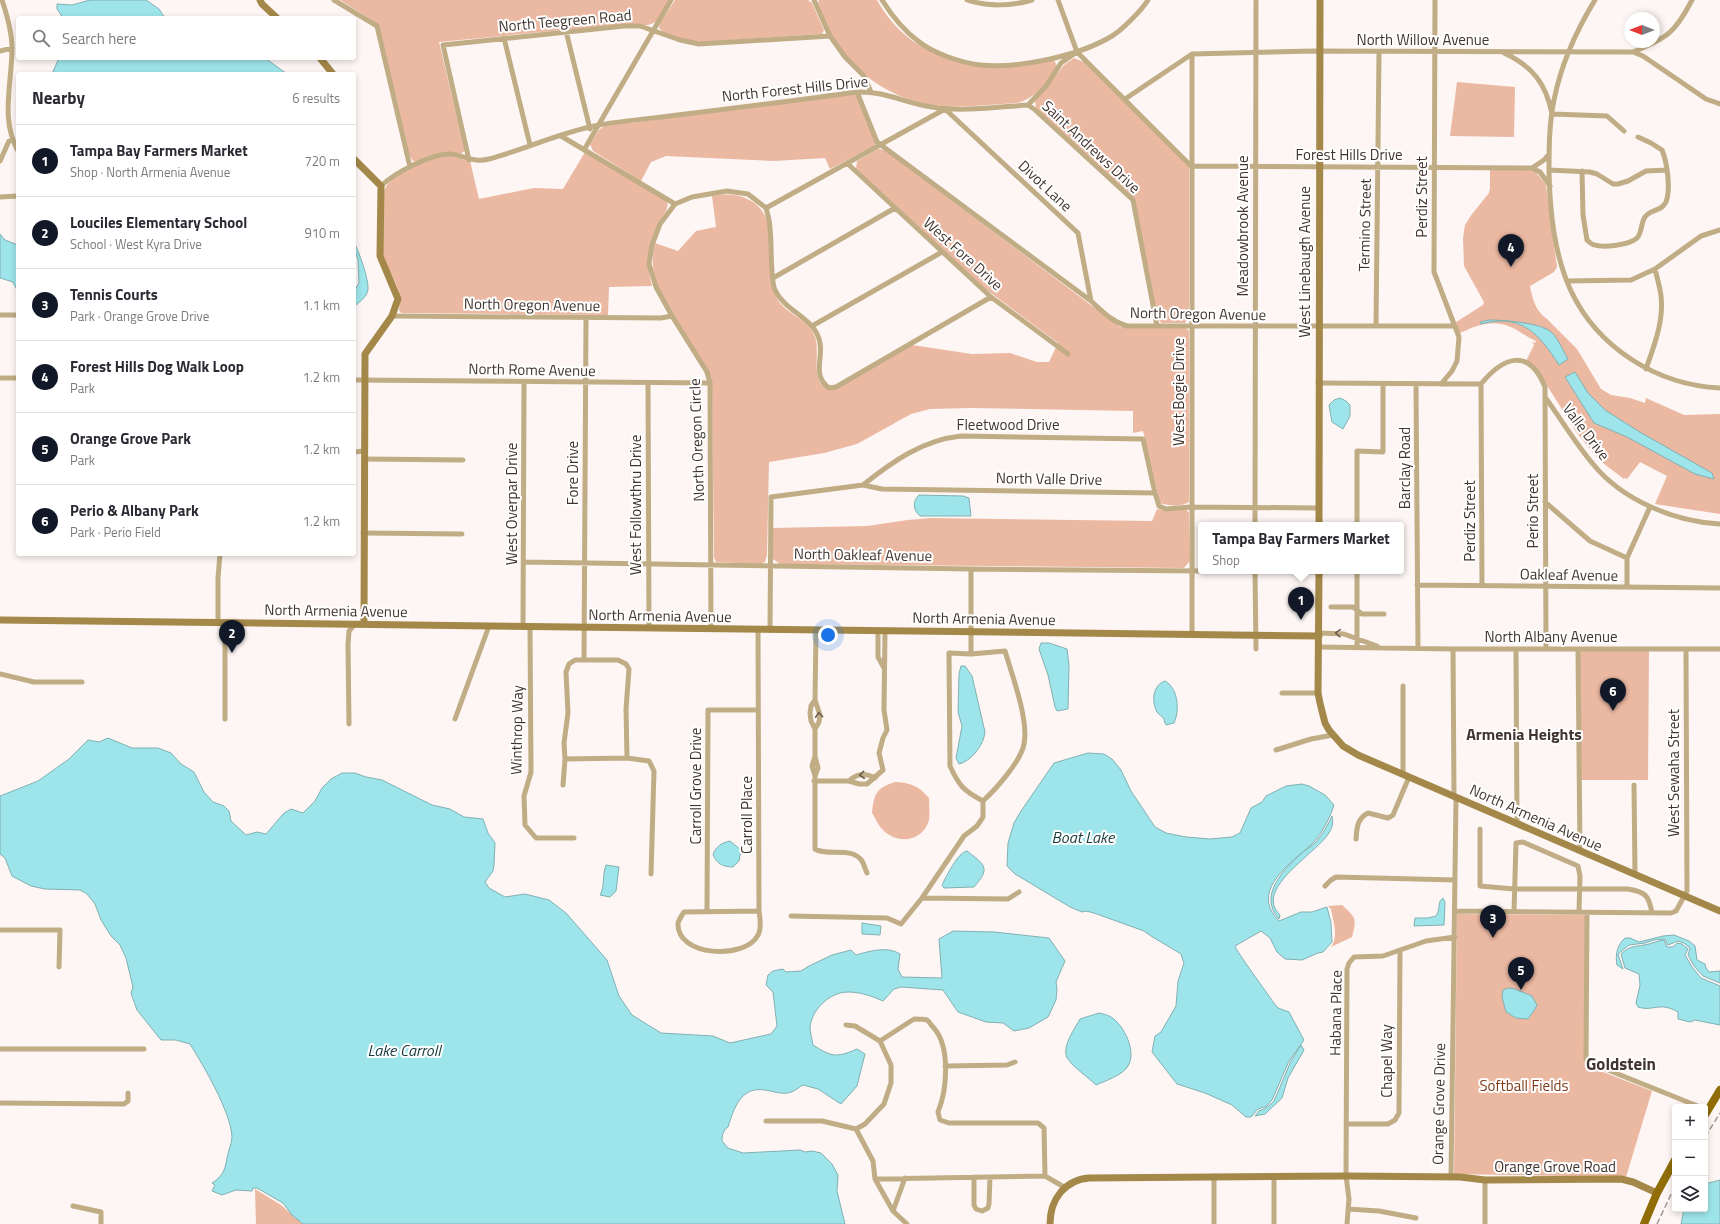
<!DOCTYPE html>
<meta charset="utf-8">
<style>
:root{--surface:#fff;--page:#f2f2f3;--text:#2b2b33;--muted:#7c7c81;--line:#e1e1e2;--accent:#111827}
body{margin:0;font-family:"Titillium Web",sans-serif;background:var(--page);color:var(--text)}
.controls{position:absolute;right:12px;bottom:12px;display:grid;overflow:hidden;border-radius:4px;box-shadow:0 2px 6px #0003}
.controls button{width:36px;height:36px;display:grid;place-items:center;padding:0;border:0;border-bottom:1px solid var(--line);background:var(--surface);color:var(--text);font:20px sans-serif}
.compass{position:absolute;left:1624px;top:12px;width:36px;height:36px;border-radius:50%;background:var(--surface);box-shadow:0 2px 6px #0003;rotate:270deg}
.you{position:absolute;left:828px;top:635px;width:14px;height:14px;margin:-10px;border:3px solid #fff;border-radius:50%;background:#1a73e8;box-shadow:0 0 0 6px #1a73e833}
.badge{display:grid;place-items:center;width:26px;height:26px;border-radius:50%;background:var(--accent);color:#fff;font-size:13px;font-weight:700}
.pin{position:absolute;translate:-50% -33px;filter:drop-shadow(0 1px 2px #0008)}
.pin::after{content:'';position:absolute;top:21px;width:14px;height:12px;background:inherit;clip-path:polygon(0 0,100% 0,50% 100%)}
.popup{position:absolute;left:1198px;top:522px;width:206px;height:52px;box-sizing:border-box;display:grid;place-content:center;border-radius:4px;background:var(--surface);filter:drop-shadow(0 1px 3px #0005);font-size:13px;white-space:nowrap;color:var(--muted)}
.popup b{font-size:15px;color:var(--text)}
.popup::after{content:'';position:absolute;left:50%;top:100%;margin-left:-8px;border:8px solid transparent;border-top-color:var(--surface)}
.list{margin:0;padding:0;list-style:none}
h2{display:flex;justify-content:space-between;align-items:center;height:52px;margin:0;padding:0 16px;font-size:17px}
h2 small{font-size:13px;font-weight:400;color:var(--muted)}
.list li{display:grid;grid-template-columns:26px 1fr auto;gap:12px;align-items:center;box-sizing:border-box;height:72px;padding:0 16px;border-top:1px solid var(--line)}
.list b{display:block;font-size:15px;white-space:nowrap}
.list p{margin:0;font-size:13px;white-space:nowrap;color:var(--muted)}
.list em{font-size:13px;font-style:normal;color:var(--muted)}
.icon{flex:none;width:22px;height:22px;fill:none;stroke:currentColor;stroke-width:2;stroke-linecap:round;stroke-linejoin:round}
.map{position:relative;flex:none;width:1720px;height:1224px;overflow:hidden}
.search{position:absolute;background:var(--surface);box-shadow:0 2px 6px #0003;left:16px;top:16px;width:340px;height:44px;display:flex;align-items:center;gap:10px;box-sizing:border-box;padding:0 14px;border-radius:4px;color:var(--muted);font-size:15px}
.panel{position:absolute;background:var(--surface);box-shadow:0 2px 6px #0003;left:16px;top:72px;width:340px;height:484px;border-radius:4px}
.map>svg:first-child{display:block}
.green{fill:#ebb8a2}
.water{fill:#9de5ea;stroke:#82b0b2}
.lines{fill:none;stroke-linecap:round;stroke-linejoin:round}
.street{stroke:#c0ad85;stroke-width:5}
.secondary{stroke:#a48849;stroke-width:7}
.primary{stroke:#906d07;stroke-width:8}
.rail{stroke:#a39996;stroke-width:1.5;stroke-dasharray:6 3;stroke-linecap:butt}
.oneway{stroke:#6e5f4e}
.labels{text-anchor:middle;stroke-width:4;stroke-linejoin:round;paint-order:stroke}
.street-label{font-size:15px;fill:#423530;stroke:#fff}
.park-label{font-size:15px;fill:#7d3b1c;stroke:#fff}
.neighbourhood-label{font-size:16px;font-weight:bold;fill:#423530;stroke:#fff}
.water-label{font-size:16px;font-style:italic;fill:#173a3c;stroke:#fff}
.quarter-label{font-size:17px;font-weight:bold;fill:#423530;stroke:#fff}
</style>
<div class="map">
<svg width="1720" height="1224" viewBox="0 0 1720 1224">
<rect width="100%" height="100%" fill="#fdf6f4"/>
<!-- green -->
<path class="green" d="M340,0H669L656,22L648,25H616L439,42L465,151L460,154C441,150 433,154 416,161H413L409,155L380,31L372,20Z
M675,0H808L812,3L824,30L822,34L701,42C690,40 665,37 659,28L660,23Z
M819,0H877C898,37 926,54 966,62C974,64 982,67 990,67C1011,66 1033,62 1054,60L1057,66C1047,82 1037,98 1017,103C993,104 968,108 944,106C894,103 850,73 828,28C824,20 821,11 818,2Z
M1074,58L1084,62L1189,166V317L1185,323H1162L1158,320L1135,202L1036,108L1035,101L1064,65Z
M1457,82L1515,87L1514,137L1450,136Z
M856,94L876,143L874,146L830,169L825,158L774,161L666,156L651,162L641,181L593,151L590,144L599,130L604,126Z
M878,149L885,150L1120,327L1186,328L1189,331V502C1182,507 1168,506 1160,503L1143,431L1133,433V411L971,408L930,409L911,414L857,444L824,453L769,462L767,555L765,562L761,564L716,562L714,557L712,382L661,292C652,275 651,261 655,243L678,251L696,231L716,227L712,196C727,193 741,194 753,202C781,220 764,269 776,296C783,314 809,318 815,337C820,350 812,376 822,384C825,387 830,388 834,389L912,345L972,354L1010,353L1037,362H1049L1058,343L983,287L856,169L857,161Z
M585,152L667,201C670,210 660,218 657,227C651,246 646,267 652,286L609,287L608,315L401,313L399,310C403,287 389,275 382,254L384,191C385,188 387,185 389,183C399,173 434,155 449,156C456,157 463,160 470,161L479,199L534,188L563,189Z
M1490,168H1532L1539,176L1546,185L1557,267L1554,272L1530,286C1532,298 1536,312 1547,319L1577,349L1601,389L1611,395L1630,398L1645,403L1646,398L1684,415L1720,414V514L1655,504L1667,476L1640,462L1627,479L1625,478L1624,479L1599,460L1577,433L1534,365L1526,361L1534,345L1532,342L1535,343L1536,341C1529,338 1523,334 1517,330C1494,318 1480,324 1458,334L1453,324L1483,305L1484,302L1464,266L1463,238L1465,225L1472,214L1489,193L1490,188Z
M1157,509L1162,510L1186,509L1189,513L1190,561L1184,568L780,564L773,559L772,528L867,526L908,520L931,518L1152,521Z
M1578,649H1649L1648,780H1579Z
M895,782C910,782 920,787 929,798C929,805 930,813 929,820C923,841 899,845 884,831C879,827 876,819 872,813C874,794 876,788 895,782Z
M1342,905C1356,918 1357,918 1352,937L1331,947C1339,936 1333,921 1331,909L1328,906Z
M1457,914L1585,915V1065L1652,1091L1626,1177L1454,1174Z
M255,1189L281,1205L303,1224H256Z"/>
<!-- water -->
<path class="water" d="M90,0H146L159,9L165,18H63L57,9V4L72,5Z
M59,58H265L287,74H52Z
M0,234L5,240L18,245V292L13,282L0,278Z
M354,242C359,252 369,279 368,290C367,297 359,302 354,307V292L359,283L358,260L354,247Z
M1490,320C1504,320 1541,323 1551,332C1558,338 1563,351 1568,359L1559,365C1539,334 1522,313 1481,324L1480,322Z
M1575,372L1588,393L1605,410L1638,431L1712,473L1714,479L1695,474L1627,437L1594,423L1565,377Z
M1340,398L1346,401L1350,405V416L1343,429L1332,422L1329,405L1334,400Z
M919,495L963,496L969,498L971,516H920C913,510 912,502 919,495Z
M1041,643H1049L1067,649L1069,665L1068,709L1057,711L1055,707L1048,675L1039,649Z
M961,666H965L972,676L985,732C984,744 972,761 959,764L956,758L962,726L958,712L959,674Z
M1165,681C1178,688 1180,710 1174,723L1166,725C1165,723 1164,721 1164,719C1162,716 1159,715 1157,712C1151,701 1153,685 1165,681Z
M108,738L132,748H158L171,753L181,764L194,772L204,792L213,802L224,806L229,811L231,821L246,835L257,832L266,834L284,813L291,809L303,813L315,801L322,788L331,779L342,773H355L366,777L382,780L432,805L450,809L464,817L483,819L488,833L495,843L494,865L493,871L485,882L489,888L505,897L525,894L549,900L566,913L607,960L619,996L632,1015L661,1033L713,1036L730,1043L771,1034L777,1026L773,992L766,985L768,975L773,971L783,969L786,972L801,971L809,966L832,955L851,950L856,955C870,951 887,946 900,954L898,969L902,977L942,978L939,939L953,931L994,932L1049,938L1065,961L1056,982L1057,989L1056,1000L1048,1017L1029,1028L1014,1031L1003,1023L986,1022L958,1012L943,990L901,987L894,989L883,1001C872,996 860,992 848,992C830,992 812,1009 810,1027C810,1033 812,1039 813,1045C832,1057 836,1058 857,1049L865,1054L857,1086L841,1104L818,1089L803,1085C798,1088 792,1093 787,1093C779,1094 772,1091 765,1090C741,1086 734,1108 728,1127C723,1130 722,1136 722,1141L728,1148L743,1153L800,1150L805,1152L812,1151L821,1153L832,1164L838,1175L837,1191L845,1224H303L292,1215L283,1203L257,1188H253L252,1191L236,1190L222,1195L212,1191L215,1185L212,1183C223,1176 225,1170 227,1158C228,1151 232,1143 232,1137C231,1112 203,1065 190,1044L176,1040H161L137,1010L131,993L133,987L126,958L120,945L111,936L101,920L95,904L87,894L80,890L45,889L31,886L12,876L5,858L0,854V796L38,781L69,759L88,740L99,742Z
M1088,753L1104,754L1112,759L1121,770L1131,791L1155,827L1166,833L1186,837L1210,839L1232,837L1240,833L1251,808L1262,802L1266,796L1286,786L1302,784L1309,786L1325,795L1334,805C1330,818 1322,833 1313,843C1293,862 1248,890 1279,921L1301,912H1312L1327,907L1331,923L1332,942L1323,952L1318,953L1302,960L1285,959L1277,952L1270,938L1261,931L1235,946C1236,951 1268,994 1273,1002L1278,1008L1289,1012L1304,1040L1289,1061L1272,1100L1267,1106L1258,1109L1251,1117H1246L1232,1105L1205,1093L1177,1084L1152,1052L1155,1036L1161,1032L1176,1006L1178,981L1184,963L1181,954L1151,936L1144,931L1094,913L1086,911L1082,912L1070,907L1015,874L1007,866L1008,843L1014,823L1021,811L1054,763Z
M1332,816C1333,821 1333,827 1330,831C1320,852 1252,888 1280,915L1279,919C1257,895 1285,868 1303,852C1307,849 1312,846 1316,842C1322,835 1328,825 1332,816Z
M730,841L741,850L739,861L733,867C724,867 716,864 713,854C717,846 721,843 730,841Z
M967,851C985,865 991,868 974,887L944,888L942,885C946,877 958,852 967,851Z
M606,865L619,867L616,891L610,897L600,895C605,887 602,875 606,865Z
M1443,898L1445,902L1444,925L1414,926L1415,918H1428L1436,916L1438,912L1440,901Z
M862,923L881,926L880,935L862,934Z
M1674,935L1689,941L1695,946L1697,960L1705,964L1706,968L1709,972L1720,971V983L1703,976L1694,966L1688,955L1690,948L1684,943L1678,941L1668,945L1665,939L1654,940L1645,943L1629,945L1618,954L1623,969L1617,965C1615,955 1617,945 1625,938H1630L1639,942L1663,936Z
M1664,940L1667,947H1673L1677,943L1682,944L1688,949L1685,955L1692,967L1701,978L1720,986V1025L1695,1020L1690,1022L1678,1019V1012C1659,1001 1654,1012 1638,1007L1636,1003L1640,985L1639,974L1625,968L1621,954C1629,946 1634,947 1644,945C1651,944 1657,941 1664,940Z
M1509,988L1515,989L1532,996L1537,1005L1535,1009L1528,1019L1516,1018L1506,1012L1502,997L1503,990Z
M1099,1013C1103,1014 1108,1015 1111,1017C1124,1025 1137,1052 1128,1066C1123,1075 1105,1081 1096,1085C1089,1078 1072,1066 1068,1059C1060,1049 1075,1028 1080,1019Z
M1301,1045L1304,1050L1288,1078L1282,1098L1265,1114L1255,1116L1259,1111L1268,1107L1274,1101L1291,1061Z
M1720,1180V1224H1681L1684,1209H1705V1184Z"/>
<g class="lines">
<!-- street -->
<path class="street" d="M2,0C7,15 12,32 12,48C12,84 0,119 18,151
M334,0L377,26L410,167
M814,0L830,36L845,57L864,76L871,92
M882,0C892,16 903,30 918,41C932,53 962,63 980,65C1018,69 1079,56 1112,36C1122,30 1142,10 1148,0
M967,0C987,7 1012,6 1032,0
M1058,0L1077,52L1191,166L1532,168L1540,172L1550,186
M1435,0L1434,272L1459,337L1457,361L1452,371L1441,384
M1595,0C1576,31 1561,65 1554,100C1549,124 1549,149 1549,173C1550,212 1554,254 1571,291C1598,348 1657,385 1720,388
M566,31L590,129
M504,38L530,145
M0,51L12,48
M1633,52C1667,38 1675,33 1692,0
M1504,53C1532,66 1546,83 1552,114L1607,116L1624,131
M1192,54V634
M857,92L877,142L881,145L1091,301C1102,311 1112,322 1127,326H1455
M1125,99L1192,54L1314,51L1633,52L1643,56L1706,99L1720,104
M1028,105L1034,109L1133,200L1157,326
M561,136L675,204
M584,150L671,0
M469,160L443,45L624,26H640L680,40L699,44L830,36
M0,161L9,141
M848,164L991,297L1068,354
M1532,168L1544,160L1549,154
M1549,170L1590,172L1597,174L1613,184H1618L1628,181L1646,171L1667,170
M1582,171L1583,215L1587,240C1589,242 1592,245 1595,245C1603,248 1630,245 1637,238C1643,232 1640,219 1648,214C1655,209 1662,210 1666,202C1671,189 1667,162 1662,150L1651,143L1638,137
M381,186C395,173 431,153 451,154C465,156 475,163 489,159C526,149 561,132 599,125C627,120 657,118 686,114C743,107 800,100 857,92C885,91 905,103 932,107C962,112 997,107 1028,105L1046,86L1061,63L1077,52
M0,197L18,196
M766,208L945,109L1078,233L1091,301
M766,208C768,215 770,222 770,229C772,243 770,280 775,290C785,312 816,318 820,343C823,360 812,375 829,388L836,387L991,297
M773,278L895,208
M1567,281L1631,280L1655,269L1701,236L1720,230
M0,315H18
M392,316L661,318L672,316
M812,326L942,252
M1376,326L1379,52
M1646,369C1654,346 1664,321 1661,296C1660,287 1657,278 1655,269
M0,378H18
M354,380L710,383
M648,383L649,627
M1318,383L1481,384C1503,357 1529,347 1545,387L1546,649
M1416,384L1418,648
M1481,384L1482,586
M1545,397C1561,419 1575,443 1593,464C1622,500 1675,522 1720,524
M354,452L364,451
M364,459L463,460
M863,485C893,461 923,440 961,436L1143,439L1155,493
M1545,502L1590,541L1627,558
M1255,525L1256,0
M1357,525V451L1383,452V384
M363,533L462,534
M524,562L971,569L1201,571
M971,569V654
M1255,571L1256,649
M1262,571L1319,572
M1417,585L1720,588
M1627,587V558L1650,507
M1331,607H1353L1362,614H1384
M218,622V578L220,554
M523,627L524,382
M530,627L531,772L524,796L525,825L536,838H574
M711,628L710,383L707,372L672,316L656,287L649,264L652,245L660,224L675,204L692,197L727,191L748,194L766,208
M758,630L759,911C760,918 762,928 758,935C746,960 676,957 678,923C679,920 682,915 684,912L759,911
M770,630L771,497L863,485L882,489L1155,493L1159,506L1166,509L1191,507L1319,508
M878,631V657L884,668
M1319,633L1344,634L1377,646
M1319,647L1453,649H1720
M1357,648V571
M1453,649L1454,796
M1516,649L1517,823
M1578,649L1580,851
M584,660L586,318
M0,674L34,682H82
M1282,693H1318
M225,719V622
M455,719L489,626
M349,724L348,645L349,631L355,624
M815,729L819,722L820,715L815,700L816,630
M1276,750L1311,739L1333,735
M815,756V729L811,721L810,713L811,706L815,700
M565,759L627,758L649,761L654,771L651,874
M1403,774V686
M815,776L818,768L815,756L812,766L815,776V849C828,857 852,846 862,861C864,864 865,869 867,873
M814,781H849L859,784H867L883,770L879,753L883,738L887,730L884,710L885,631
M849,781C857,773 866,773 875,778
M563,785L565,759L564,743L568,713L566,672L569,664L575,660H618L626,664L629,669L626,709L627,758
M1634,785L1635,875
M1480,829V886L1514,889H1628C1646,892 1649,896 1652,913
M1356,839C1357,827 1357,819 1368,813L1388,818L1393,815L1409,777
M1325,886L1331,880L1336,877L1455,880
M922,898L1008,899L1019,892
M1455,911L1671,913L1676,911L1687,891L1686,649
M707,912L708,710H758
M1514,912L1516,843L1523,842L1578,866L1580,876L1579,912
M1587,913L1586,1060L1588,1062L1700,1107
M791,916L887,918L901,924L922,898L964,836L977,826L983,817V801C996,789 1021,761 1024,744C1029,720 1012,675 1005,651L971,654L949,653L950,766C959,786 964,791 983,801
M0,930H60L59,967
M846,1025L855,1026L880,1041L891,1065V1083L884,1104L865,1124L856,1129
M880,1041L914,1019C918,1019 923,1019 927,1020C929,1021 931,1025 933,1027C951,1046 947,1090 938,1112L940,1120L949,1123H1038L1044,1128L1045,1176
M0,1049H144
M945,1066L1007,1065L1015,1062
M0,1103L124,1104L128,1101V1093
M766,1121H822L856,1129L873,1161L875,1179L893,1211
M1346,1124H1388L1395,1120L1399,1113L1400,951
M974,1177V1205L976,1209L982,1211L988,1208L989,1204L990,1177
M1451,1177L1456,797
M905,1178L893,1211L907,1224
M875,1179L1045,1176L1064,1187
M1485,1180V1224
M73,1206L101,1212V1224
M1348,1209L1379,1211L1416,1218
M1214,1224V1176
M1274,1224V1176
M1347,1224L1349,1199L1346,1176L1347,969L1349,963L1354,957L1383,956L1426,941L1455,937"/>
<!-- secondary -->
<path class="secondary" d="M260,0L262,4L277,18
M320,58L333,74
M354,159L381,186L380,256L398,299L392,316L365,354L364,624
M1319,525L1320,0
M1319,571L1318,693L1320,703L1325,723L1329,730L1343,746L1358,755L1720,911
M0,620L1319,636
M1050,1224C1050,1199 1065,1180 1089,1178L1346,1176L1460,1177L1485,1180L1621,1179L1633,1182L1657,1193"/>
<!-- primary -->
<path class="primary" d="M1705,1115L1720,1090
M1644,1224L1657,1193L1675,1160"/>
<!-- rail -->
<path class="rail" d="M1705,1137L1720,1113
M1657,1224L1675,1186"/>
</g>
<!-- one-way arrows -->
<defs><path id="oneway-chevron" d="M-2-3.5L2.5 0L-2 3.5" fill="none" stroke-width="1.6" stroke-linecap="round" stroke-linejoin="round"/></defs>
<g class="oneway">
<use href="#oneway-chevron" transform="translate(1338 633) rotate(-176)"/>
<use href="#oneway-chevron" transform="translate(819 715) rotate(-94)"/>
<use href="#oneway-chevron" transform="translate(862 775) rotate(174)"/>
</g>
<g class="labels">
<!-- street labels -->
<g class="street-label">
<text transform="translate(565 21) rotate(-5)" y="5">North Teegreen Road</text>
<text x="1423" y="45">North Willow Avenue</text>
<text transform="translate(795 89) rotate(-6)" y="5">North Forest Hills Drive</text>
<text transform="translate(1091 147) rotate(43)" y="5">Saint Andrews Drive</text>
<text x="1349" y="160">Forest Hills Drive</text>
<text transform="translate(1045 186) rotate(43)" y="5">Divot Lane</text>
<text transform="translate(1422 197) rotate(-90)" y="5">Perdiz Street</text>
<text transform="translate(1365 225) rotate(-89)" y="5">Termino Street</text>
<text transform="translate(1243 226) rotate(-90)" y="5">Meadowbrook Avenue</text>
<text transform="translate(963 254) rotate(42)" y="5">West Fore Drive</text>
<text transform="translate(1305 262) rotate(-90)" y="5">West Linebaugh Avenue</text>
<text transform="translate(532 305) rotate(1)" y="5">North Oregon Avenue</text>
<text transform="translate(1198 314) rotate(1)" y="5">North Oregon Avenue</text>
<text transform="translate(532 370) rotate(1)" y="5">North Rome Avenue</text>
<text transform="translate(1179 392) rotate(-90)" y="5">West Bogie Drive</text>
<text x="1008" y="430">Fleetwood Drive</text>
<text transform="translate(1586 432) rotate(53)" y="5">Valle Drive</text>
<text transform="translate(697 440) rotate(-92)" y="5">North Oregon Circle</text>
<text transform="translate(1405 468) rotate(-90)" y="5">Barclay Road</text>
<text transform="translate(573 473) rotate(-90)" y="5">Fore Drive</text>
<text transform="translate(1049 479) rotate(1)" y="5">North Valle Drive</text>
<text transform="translate(512 504) rotate(-90)" y="5">West Overpar Drive</text>
<text transform="translate(636 505) rotate(-90)" y="5">West Followthru Drive</text>
<text transform="translate(1533 511) rotate(-90)" y="5">Perio Street</text>
<text transform="translate(1470 521) rotate(-90)" y="5">Perdiz Street</text>
<text transform="translate(863 555) rotate(1)" y="5">North Oakleaf Avenue</text>
<text transform="translate(1569 575) rotate(1)" y="5">Oakleaf Avenue</text>
<text transform="translate(336 611) rotate(1)" y="5">North Armenia Avenue</text>
<text transform="translate(660 616) rotate(1)" y="5">North Armenia Avenue</text>
<text transform="translate(984 619) rotate(1)" y="5">North Armenia Avenue</text>
<text x="1551" y="642">North Albany Avenue</text>
<text transform="translate(517 730) rotate(-89)" y="5">Winthrop Way</text>
<text transform="translate(1674 773) rotate(-90)" y="5">West Sewaha Street</text>
<text transform="translate(696 786) rotate(-90)" y="5">Carroll Grove Drive</text>
<text transform="translate(747 815) rotate(-90)" y="5">Carroll Place</text>
<text transform="translate(1536 818) rotate(24)" y="5">North Armenia Avenue</text>
<text transform="translate(1336 1013) rotate(-89)" y="5">Habana Place</text>
<text transform="translate(1387 1061) rotate(-90)" y="5">Chapel Way</text>
<text transform="translate(1439 1104) rotate(-89)" y="5">Orange Grove Drive</text>
<text x="1555" y="1172">Orange Grove Road</text>
</g>
<!-- park labels -->
<g class="park-label">
<text x="1524" y="1091">Softball Fields</text>
</g>
<!-- neighbourhood labels -->
<g class="neighbourhood-label">
<text x="1524" y="740">Armenia Heights</text>
</g>
<!-- water labels -->
<g class="water-label">
<text x="1083" y="843">Boat Lake</text>
<text x="404" y="1056">Lake Carroll</text>
</g>
<!-- quarter labels -->
<g class="quarter-label">
<text x="1621" y="1070">Goldstein</text>
</g>
</g>
</svg>
<div class="controls">
<button>+</button>
<button>−</button>
<button><svg class="icon" aria-label="layers" viewBox="0 0 24 24"><path d="M12 4l9 5-9 5-9-5zM3 14l9 5 9-5"/></svg></button>
</div>
<svg class="compass" viewBox="-18 -18 36 36"><path d="M0-13l5 13h-10z" fill="#e53935"/><path d="M0 13l5-13h-10z" fill="#7c7c81"/></svg>
<div class="you"></div>
<div class="pin badge" style="left:1301px;top:620px">1</div>
<div class="popup"><b>Tampa Bay Farmers Market</b>Shop</div>
<div class="pin badge" style="left:232px;top:653px">2</div>
<div class="pin badge" style="left:1493px;top:938px">3</div>
<div class="pin badge" style="left:1511px;top:267px">4</div>
<div class="pin badge" style="left:1521px;top:990px">5</div>
<div class="pin badge" style="left:1613px;top:711px">6</div>
<div class="search"><svg class="icon" aria-label="search" viewBox="0 0 24 24"><circle cx="10" cy="10" r="6"/><path d="M15 15l6 6"/></svg>Search here</div>
<section class="panel">
<h2>Nearby<small>6 results</small></h2>
<ul class="list">
<li><span class="badge">1</span><div><b>Tampa Bay Farmers Market</b><p>Shop · North Armenia Avenue</p></div><em>720 m</em></li>
<li><span class="badge">2</span><div><b>Louciles Elementary School</b><p>School · West Kyra Drive</p></div><em>910 m</em></li>
<li><span class="badge">3</span><div><b>Tennis Courts</b><p>Park · Orange Grove Drive</p></div><em>1.1 km</em></li>
<li><span class="badge">4</span><div><b>Forest Hills Dog Walk Loop</b><p>Park</p></div><em>1.2 km</em></li>
<li><span class="badge">5</span><div><b>Orange Grove Park</b><p>Park</p></div><em>1.2 km</em></li>
<li><span class="badge">6</span><div><b>Perio &amp; Albany Park</b><p>Park · Perio Field</p></div><em>1.2 km</em></li>
</ul>
</section>
</div>
